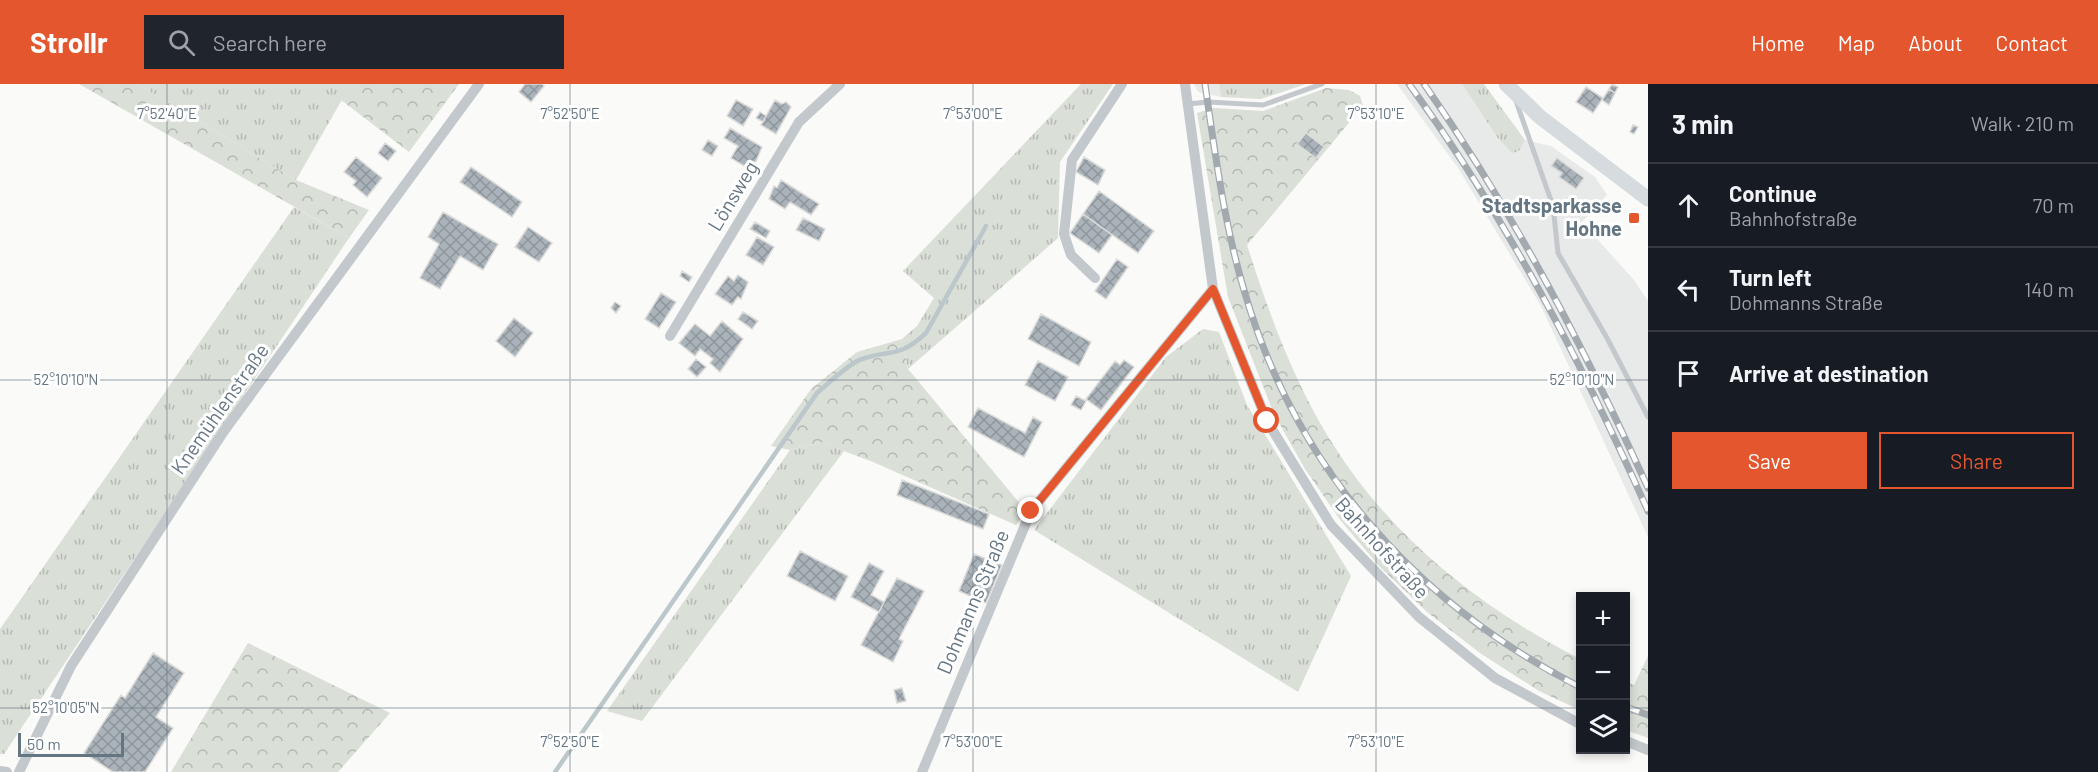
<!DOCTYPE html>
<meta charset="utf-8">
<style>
:root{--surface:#171b24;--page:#20242c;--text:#f1f3f6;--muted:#9ea1a6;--line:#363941;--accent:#e4572e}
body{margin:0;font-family:Barlow,sans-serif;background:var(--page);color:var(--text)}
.controls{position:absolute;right:18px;bottom:18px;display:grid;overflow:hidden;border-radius:0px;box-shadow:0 3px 9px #0003}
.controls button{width:54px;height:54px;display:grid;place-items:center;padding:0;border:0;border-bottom:2px solid var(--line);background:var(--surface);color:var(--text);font:30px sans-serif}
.scale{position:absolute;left:18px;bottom:15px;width:106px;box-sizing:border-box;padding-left:6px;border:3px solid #657683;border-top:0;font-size:16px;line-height:21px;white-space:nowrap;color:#657683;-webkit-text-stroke:4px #fff;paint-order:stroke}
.stop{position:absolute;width:18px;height:18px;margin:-14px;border:4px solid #e4572e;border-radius:50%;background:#fff}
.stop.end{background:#e4572e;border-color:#fff;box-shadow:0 2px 6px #0008}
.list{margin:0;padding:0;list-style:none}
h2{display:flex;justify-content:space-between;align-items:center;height:78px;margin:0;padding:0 24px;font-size:26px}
h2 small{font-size:20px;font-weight:400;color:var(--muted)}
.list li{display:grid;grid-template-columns:39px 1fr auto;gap:18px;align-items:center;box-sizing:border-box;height:84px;padding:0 24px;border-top:2px solid var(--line)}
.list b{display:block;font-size:22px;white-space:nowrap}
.list p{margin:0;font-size:20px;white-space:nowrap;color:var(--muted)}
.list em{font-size:20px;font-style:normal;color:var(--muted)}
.actions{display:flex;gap:12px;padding:18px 24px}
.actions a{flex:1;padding:14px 0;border:2px solid var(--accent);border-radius:0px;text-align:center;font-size:21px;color:var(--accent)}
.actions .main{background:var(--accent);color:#fff}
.icon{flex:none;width:33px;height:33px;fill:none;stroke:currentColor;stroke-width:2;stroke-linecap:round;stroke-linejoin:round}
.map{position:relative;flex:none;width:1648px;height:688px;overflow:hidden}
header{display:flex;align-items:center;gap:36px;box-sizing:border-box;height:84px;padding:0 30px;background:var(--accent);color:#fff}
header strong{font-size:28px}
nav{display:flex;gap:33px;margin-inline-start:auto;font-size:21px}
.search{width:420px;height:54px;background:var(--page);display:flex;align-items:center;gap:15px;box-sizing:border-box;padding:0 21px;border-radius:0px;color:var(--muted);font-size:22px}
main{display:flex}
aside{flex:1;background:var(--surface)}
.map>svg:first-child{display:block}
.built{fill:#e8e9e9}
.grass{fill:url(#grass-tufts)}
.forest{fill:url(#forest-crowns)}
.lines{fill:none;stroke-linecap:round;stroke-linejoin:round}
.stream{stroke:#bbc7cb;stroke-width:4.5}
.building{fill:url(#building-cross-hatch);stroke:#dcdcda;stroke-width:1.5}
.lane{stroke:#c3c8cc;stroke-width:5}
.street{stroke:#c3c8cc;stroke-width:10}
.secondary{stroke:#d6dbdf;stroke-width:15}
.rail-casing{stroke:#a2aab0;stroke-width:7}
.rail{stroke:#fff;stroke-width:4.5;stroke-dasharray:14;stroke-linecap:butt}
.route{stroke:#e4572e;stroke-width:8}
.ticks{fill:none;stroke:#657683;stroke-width:1.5;stroke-opacity:0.45}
.poi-dot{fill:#e4572e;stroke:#fff;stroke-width:2}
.labels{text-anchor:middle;stroke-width:6;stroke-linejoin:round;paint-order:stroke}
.street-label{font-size:20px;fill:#657683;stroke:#fff}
.poi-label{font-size:20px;font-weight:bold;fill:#657683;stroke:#fff;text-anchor:end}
.ticks-label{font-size:15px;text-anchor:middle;fill:#657683;stroke:#fff;stroke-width:6;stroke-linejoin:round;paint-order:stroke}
</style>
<header>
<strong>Strollr</strong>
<div class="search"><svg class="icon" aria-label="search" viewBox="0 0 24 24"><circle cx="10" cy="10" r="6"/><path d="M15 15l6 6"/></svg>Search here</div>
<nav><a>Home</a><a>Map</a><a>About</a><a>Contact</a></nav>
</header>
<main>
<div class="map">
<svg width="1648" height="688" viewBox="0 0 1648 688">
<defs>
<pattern id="grass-tufts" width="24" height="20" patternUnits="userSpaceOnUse" patternTransform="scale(1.5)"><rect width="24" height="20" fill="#dadfd7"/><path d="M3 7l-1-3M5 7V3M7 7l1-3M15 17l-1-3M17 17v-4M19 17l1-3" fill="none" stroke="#b4b9b4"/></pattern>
<pattern id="forest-crowns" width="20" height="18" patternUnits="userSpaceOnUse" patternTransform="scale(1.5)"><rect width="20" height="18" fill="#dadfd7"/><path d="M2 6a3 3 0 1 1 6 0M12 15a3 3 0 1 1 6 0" fill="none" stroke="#b4b9b4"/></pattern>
<pattern id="building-cross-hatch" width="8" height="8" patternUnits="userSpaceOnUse" patternTransform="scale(1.5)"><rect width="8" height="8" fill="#aab3b9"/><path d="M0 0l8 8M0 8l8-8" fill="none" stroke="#8e969c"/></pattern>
</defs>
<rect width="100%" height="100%" fill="#fafaf8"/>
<!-- built -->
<path class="built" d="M1194,0H1219L1221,13L1198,8Z
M1397,0H1462L1497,53L1519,67L1525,56L1551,62L1595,93L1607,111L1582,138L1634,196L1648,217V453L1541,222L1458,84Z"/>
<!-- grass -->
<path class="grass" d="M137,0H351L296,96Z
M1081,0H1113L1060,78L1058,154L908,285L902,255L917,242L934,214L903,187Z
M1219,0H1306L1261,15L1221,13Z
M1462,0H1484L1525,56L1519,67L1512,69L1497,53Z
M294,123L349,154L4,670H0V545Z
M1203,245L1219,248L1247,321L1351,492L1298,608L1034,446L1166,273Z
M820,358L844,367L642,637L607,627L790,366Z"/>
<!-- forest -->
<path class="forest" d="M79,0H137L296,96L369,126L349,154Z
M351,0H459L409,68L341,16Z
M1326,4L1349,6L1360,12L1363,22L1247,161C1269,230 1296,304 1336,365C1395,457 1484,526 1580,575V626L1539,607L1480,569L1427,528L1380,483L1341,437L1305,385L1274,330L1228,213L1197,29L1214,24L1263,27Z
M902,255L908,285L1026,427L1016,441L873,378L820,358L790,366L771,362L811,305L857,268Z
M248,559L390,629L338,688H171Z
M1648,572V654L1626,646V598L1634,601Z"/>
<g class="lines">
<!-- stream -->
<path class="stream" d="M555,688L817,309C828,300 849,279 862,275C892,265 898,275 926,249L986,142"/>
</g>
<!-- building -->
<path class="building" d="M525,0H542L544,2L531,18L519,8Z
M1612,0L1618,3L1615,9L1609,5Z
M1586,3L1603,14L1593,29L1576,18Z
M1609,5L1615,9L1609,21L1602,16Z
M736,16L753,25L743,42L727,32Z
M775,16L782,20L786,18L791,23L776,50L761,41Z
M760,28L766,32L763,38L756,34Z
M1633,41L1638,43L1634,50L1630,48Z
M730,44L762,63L756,77L749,85L731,74L738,62L724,54Z
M1306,49L1324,63L1316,74L1297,60Z
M708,56L718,62L712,72L702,66Z
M385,59L396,67L388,77L378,69Z
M356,73L382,94L367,113L353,101L356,97L344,88Z
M1084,73L1105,86L1098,101L1076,88Z
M1557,74L1584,94L1576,105L1559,93L1562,89L1551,82Z
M471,83L522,118L512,133L460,98Z
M781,96L819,120L811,131L790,118L785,125L769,115L774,102L777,104Z
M1099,107L1154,147L1138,169L1083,130Z
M443,128L498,160L483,186L460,172L440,205L420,194L439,160L428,153Z
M1083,130L1112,151L1099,169L1070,149Z
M803,134L825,145L819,157L796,146Z
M755,138L770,147L766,154L750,145Z
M528,143L552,159L539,178L515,163Z
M757,153L774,163L763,181L746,171Z
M1117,175L1128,183L1106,215L1095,207Z
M682,187L692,193L689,198L680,192Z
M738,191L748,198L741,215L738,213L732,221L715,210L728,192L734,197Z
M661,209L676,218L659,244L645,235Z
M615,218L621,222L616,229L611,224Z
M743,228L758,237L752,245L738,235Z
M1041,230L1091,258L1079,282L1028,255Z
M514,234L533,249L515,273L496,257Z
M722,237L743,255L720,288L710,279L713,275L700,265L695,272L679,259L695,240L710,252Z
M696,275L706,283L697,293L688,285Z
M1124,276L1134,283L1101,326L1086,315L1115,277L1120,281Z
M1038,277L1068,293L1055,317L1025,301Z
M1076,312L1086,317L1081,326L1071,321Z
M978,324L1025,349L1033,333L1042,338L1024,373L968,343Z
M902,396L989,430L983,445L897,411Z
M800,467L848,492L835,517L787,492Z
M974,470L1002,481L986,519L959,507Z
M869,479L884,487L871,511L884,518L879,528L851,513Z
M897,494L924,507L899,555L903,557L893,578L861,561Z
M153,569L184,589L156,633L173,644L145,688H113L84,669L121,611L125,614Z
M902,604L906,617L897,619L894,606Z"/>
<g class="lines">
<!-- lane -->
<path class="lane" d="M1516,17L1553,122L1558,169L1607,254L1648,333
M1188,20L1208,18L1263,21L1322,0"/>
<!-- street -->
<path class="street" d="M1185,0L1213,205L1267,337L1331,441L1419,533L1495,594L1580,640
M1095,194L1071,171L1064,150L1072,76L1122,0
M670,252L799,38L840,0
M1626,657L1648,666
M0,687L7,688
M19,688L71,582L224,347L479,0
M922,688L1031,427L1213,205"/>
<!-- secondary -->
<path class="secondary" d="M1506,0L1540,33L1648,115"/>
<!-- rail casing -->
<g class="rail-casing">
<path id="rail" d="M1205,0C1215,69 1224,139 1244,206C1295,384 1417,520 1580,603
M1409,0C1506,133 1581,277 1648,427
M1424,0C1513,127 1584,263 1648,404
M1626,623L1648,631"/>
</g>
<!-- rail -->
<use href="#rail" class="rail"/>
</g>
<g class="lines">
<!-- route -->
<path class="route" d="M1031,427L1213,205L1267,337"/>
</g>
<!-- ticks -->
<path class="ticks" d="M167,0V688M570,0V688M973,0V688M1376,0V688M0,296H1648M0,624H1580M1626,624H1648"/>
<!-- markers -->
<rect class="poi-dot" x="1628" y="128" width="12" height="12" rx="3"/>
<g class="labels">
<!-- street labels -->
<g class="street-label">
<text transform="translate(733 112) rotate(-59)" y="7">Lönsweg</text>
<text transform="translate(220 325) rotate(-55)" y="7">Knemühlenstraße</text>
<text transform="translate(1382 464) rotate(48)" y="7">Bahnhofstraße</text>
<text transform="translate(973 518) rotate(-67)" y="7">Dohmanns Straße</text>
</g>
<!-- poi labels -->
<g class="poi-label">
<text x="1622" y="129">Stadtsparkasse<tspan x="1622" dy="23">Hohne</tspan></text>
</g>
</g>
<g class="ticks-label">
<text x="167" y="35">7°52'40"E</text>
<text x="570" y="35">7°52'50"E</text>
<text x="973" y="35">7°53'00"E</text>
<text x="1376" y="35">7°53'10"E</text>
<text x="66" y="301">52°10'10"N</text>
<text x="1582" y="301">52°10'10"N</text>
<text x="66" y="629">52°10'05"N</text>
<text x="570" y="663">7°52'50"E</text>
<text x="973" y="663">7°53'00"E</text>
<text x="1376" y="663">7°53'10"E</text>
</g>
</svg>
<div class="controls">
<button>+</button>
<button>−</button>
<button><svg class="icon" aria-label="layers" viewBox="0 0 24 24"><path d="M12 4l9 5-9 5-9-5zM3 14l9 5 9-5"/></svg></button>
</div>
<div class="scale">50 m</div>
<div class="stop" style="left:1267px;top:337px"></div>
<div class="stop end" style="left:1031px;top:427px"></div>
</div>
<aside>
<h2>3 min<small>Walk · 210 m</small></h2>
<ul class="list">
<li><svg class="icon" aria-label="ahead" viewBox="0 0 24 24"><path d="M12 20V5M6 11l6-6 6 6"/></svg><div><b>Continue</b><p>Bahnhofstraße</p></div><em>70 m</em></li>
<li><svg class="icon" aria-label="left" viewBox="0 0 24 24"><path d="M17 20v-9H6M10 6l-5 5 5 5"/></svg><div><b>Turn left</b><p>Dohmanns Straße</p></div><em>140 m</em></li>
<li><svg class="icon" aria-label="arrive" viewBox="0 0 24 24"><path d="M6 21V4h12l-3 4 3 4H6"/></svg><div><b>Arrive at destination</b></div></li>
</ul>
<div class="actions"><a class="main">Save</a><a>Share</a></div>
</aside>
</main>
